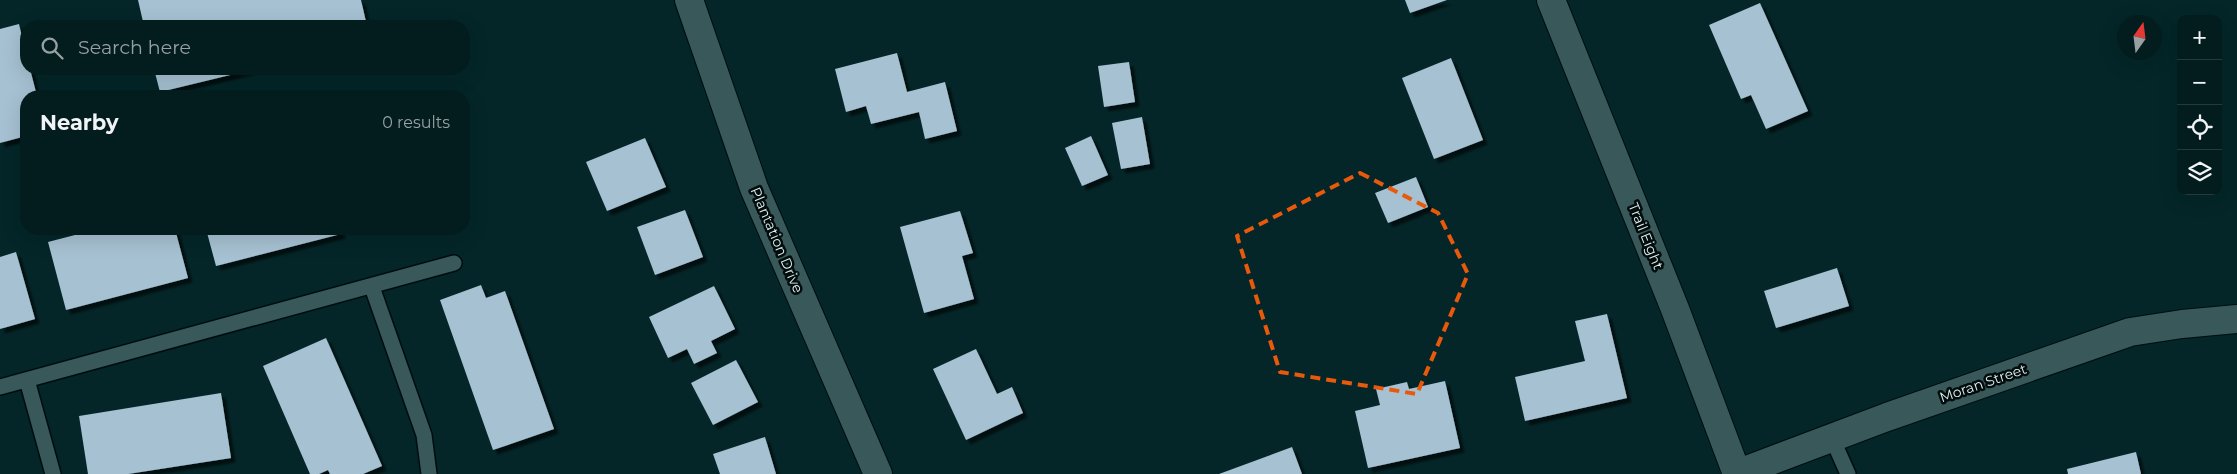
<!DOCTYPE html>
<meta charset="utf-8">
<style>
:root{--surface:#031c1e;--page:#11292b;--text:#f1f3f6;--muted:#97a1a4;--line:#243a3c}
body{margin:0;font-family:Montserrat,sans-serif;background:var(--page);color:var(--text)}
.controls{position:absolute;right:15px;top:15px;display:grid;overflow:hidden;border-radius:10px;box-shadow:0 5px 20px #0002}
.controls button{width:45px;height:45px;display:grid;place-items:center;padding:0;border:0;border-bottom:1px solid var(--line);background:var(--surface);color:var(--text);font:25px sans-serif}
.compass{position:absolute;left:2117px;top:15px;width:45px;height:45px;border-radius:50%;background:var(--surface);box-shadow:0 5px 20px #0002;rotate:14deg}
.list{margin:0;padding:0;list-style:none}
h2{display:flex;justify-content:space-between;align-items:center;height:65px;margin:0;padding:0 20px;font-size:21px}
h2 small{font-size:16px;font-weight:400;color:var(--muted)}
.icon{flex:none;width:28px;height:28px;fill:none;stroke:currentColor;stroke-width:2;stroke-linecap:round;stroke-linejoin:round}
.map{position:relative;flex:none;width:2237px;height:474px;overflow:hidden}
.search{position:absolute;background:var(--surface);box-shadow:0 5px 20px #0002;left:20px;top:20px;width:450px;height:55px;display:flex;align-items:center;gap:12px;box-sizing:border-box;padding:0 18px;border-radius:20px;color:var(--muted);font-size:19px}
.panel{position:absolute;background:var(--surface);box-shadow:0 5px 20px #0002;left:20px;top:90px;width:450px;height:145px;border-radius:20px}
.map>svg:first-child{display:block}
.building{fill:#a6c1d2;filter:url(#shadow)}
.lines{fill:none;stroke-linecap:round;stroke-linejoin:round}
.service-casing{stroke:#000d0f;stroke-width:18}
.minor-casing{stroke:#000d0f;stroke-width:30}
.service{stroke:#38585a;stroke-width:15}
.minor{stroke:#38585a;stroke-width:28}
.marked{fill:none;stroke:#e8590c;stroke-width:4;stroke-dasharray:10 6;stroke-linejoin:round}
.labels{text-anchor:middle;stroke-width:5;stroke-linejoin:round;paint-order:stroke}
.street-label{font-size:14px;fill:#dff1f2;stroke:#020c0d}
</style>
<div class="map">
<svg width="2237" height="474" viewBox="0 0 2237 474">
<defs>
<filter id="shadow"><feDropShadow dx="4.5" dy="4.5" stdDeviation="1" flood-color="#0009"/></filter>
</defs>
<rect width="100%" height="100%" fill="#042628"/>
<!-- building -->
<path class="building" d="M138,0H361L367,26H144Z
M1405,0H1447L1410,13Z
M1760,3L1808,111L1766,129L1751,95L1741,99L1709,25Z
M19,24L26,54V69H30L37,96H26V136L0,143V29Z
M897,53L907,92L945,82L957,131L925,139L919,112L871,124L866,106L846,112L835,69Z
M1451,58L1483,140L1434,159L1402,78Z
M1129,62L1135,102L1104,107L1098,66Z
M154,69H255L160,92Z
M1142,117L1150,164L1121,169L1112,123Z
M1091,136L1108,175L1082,186L1065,148Z
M645,138L666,187L607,211L586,162Z
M1416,177L1428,207L1388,223L1375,193Z
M685,210L703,257L655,275L637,227Z
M960,211L973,253L962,256L974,299L924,313L900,227Z
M98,229H175L188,278L66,310L48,242Z
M206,229H340L341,234L216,266Z
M16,252L35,319L0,329V257Z
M1837,268L1849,306L1776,328L1764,291Z
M481,285L486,298L505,291L554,429L493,450L440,300Z
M714,286L735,329L711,341L717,353L694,364L687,349L668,358L649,317Z
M1607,314L1627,398L1525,421L1515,377L1585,361L1575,321Z
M326,338L382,466L363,474H330L328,470L319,474H310L263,366Z
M976,349L997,394L1012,387L1023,413L966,440L933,369Z
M736,360L758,402L713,425L691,383Z
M1445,381L1460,448L1368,468L1355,411L1380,405L1376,389L1407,382L1409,389Z
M221,393L231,458L128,474H88L79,416Z
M765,437L776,474H720L713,454Z
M1292,447L1302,474H1219Z
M2136,452L2141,474H2068L2067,469Z"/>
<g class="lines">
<!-- service casing -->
<g class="service-casing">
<path id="service" d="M372,287L424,435L429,474
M27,380L53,474
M0,387L454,263
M1832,438L1848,474"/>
</g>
<!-- minor casing -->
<g class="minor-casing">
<path id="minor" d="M689,0L754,188L878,474
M1551,0L1675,309L1737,474
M1736,474L1887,417L2130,332L2182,324L2237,319"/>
</g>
<!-- service -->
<use href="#service" class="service"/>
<!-- minor -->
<use href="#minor" class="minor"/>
</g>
<!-- marked area -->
<path class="marked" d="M1360,173L1438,213L1468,274L1417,394L1280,372L1237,236Z"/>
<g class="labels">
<!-- street labels -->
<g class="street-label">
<text transform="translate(1646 236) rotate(68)" y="5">Trail Eight</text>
<text transform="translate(777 240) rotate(67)" y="5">Plantation Drive</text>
<text transform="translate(1983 383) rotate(-19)" y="5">Moran Street</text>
</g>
</g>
</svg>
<div class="controls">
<button>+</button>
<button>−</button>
<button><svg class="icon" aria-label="locate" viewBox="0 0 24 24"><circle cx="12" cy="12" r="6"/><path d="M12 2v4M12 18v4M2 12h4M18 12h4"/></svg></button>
<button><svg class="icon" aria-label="layers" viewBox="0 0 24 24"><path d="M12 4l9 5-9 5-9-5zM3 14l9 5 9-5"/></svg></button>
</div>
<svg class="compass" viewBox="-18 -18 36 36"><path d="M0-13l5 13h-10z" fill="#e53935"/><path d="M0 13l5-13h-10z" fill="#97a1a4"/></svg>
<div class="search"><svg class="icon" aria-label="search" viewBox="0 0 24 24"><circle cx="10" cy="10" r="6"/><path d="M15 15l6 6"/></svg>Search here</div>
<section class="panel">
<h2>Nearby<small>0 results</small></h2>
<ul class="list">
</ul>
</section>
</div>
